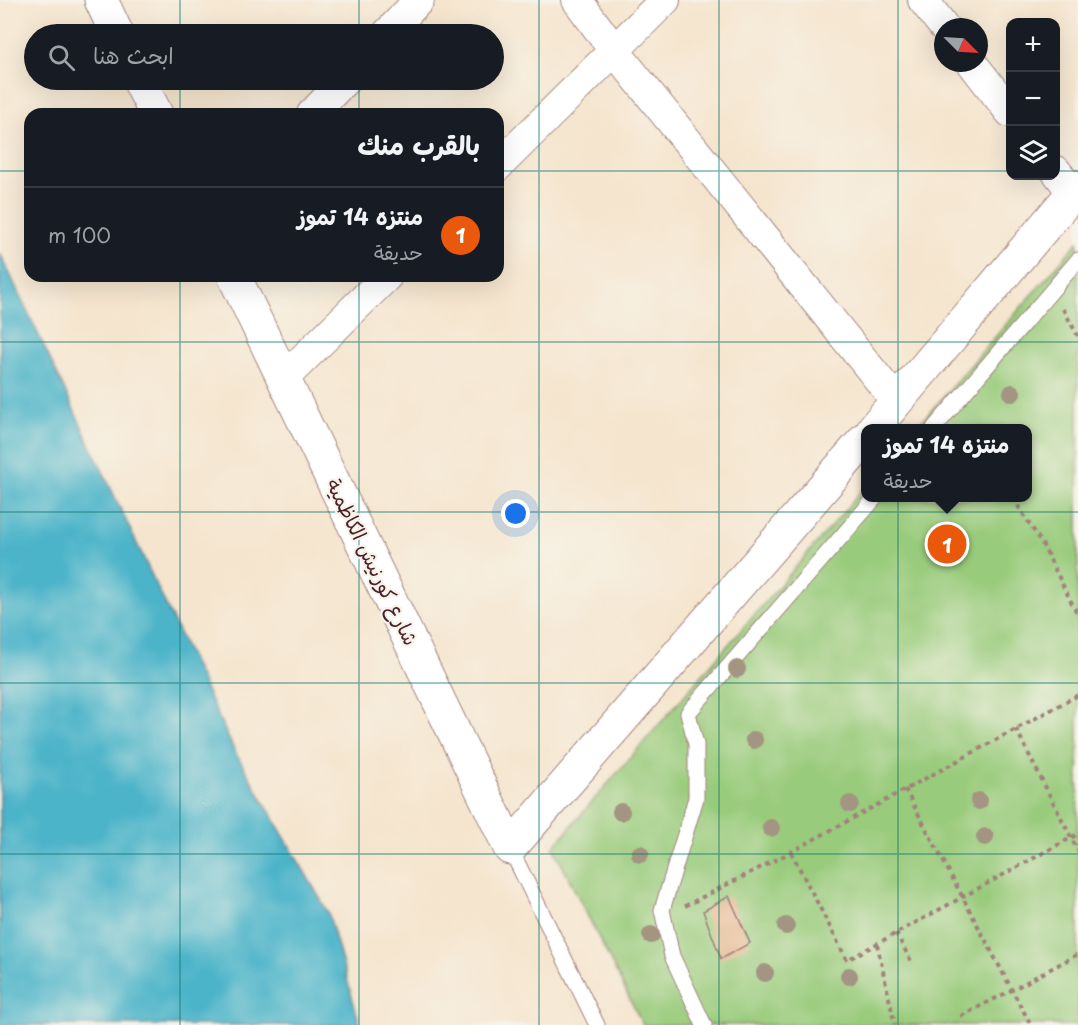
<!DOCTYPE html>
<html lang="ar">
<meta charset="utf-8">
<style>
:root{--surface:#171b24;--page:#242831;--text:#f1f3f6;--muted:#9ea1a6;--line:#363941;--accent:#ea580c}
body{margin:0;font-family:"Playpen Sans","Playpen Sans Arabic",sans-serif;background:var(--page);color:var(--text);direction:rtl}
.controls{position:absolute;right:18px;top:18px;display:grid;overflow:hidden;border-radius:12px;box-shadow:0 6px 24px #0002}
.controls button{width:54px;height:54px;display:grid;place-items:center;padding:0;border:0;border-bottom:2px solid var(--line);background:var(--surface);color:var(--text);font:30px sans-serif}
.compass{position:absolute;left:934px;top:18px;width:54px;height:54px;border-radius:50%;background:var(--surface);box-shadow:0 6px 24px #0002;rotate:114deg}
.you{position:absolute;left:516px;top:514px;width:21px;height:21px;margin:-15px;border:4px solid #fff;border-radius:50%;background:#1a73e8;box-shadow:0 0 0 9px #1a73e833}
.badge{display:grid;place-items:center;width:39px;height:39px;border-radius:50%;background:var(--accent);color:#fff;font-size:20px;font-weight:700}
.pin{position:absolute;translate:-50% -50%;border:3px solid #fff;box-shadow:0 2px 6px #0006}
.popup{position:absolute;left:861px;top:424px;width:171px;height:78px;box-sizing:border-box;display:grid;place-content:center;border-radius:12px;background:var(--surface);filter:drop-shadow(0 2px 4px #0005);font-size:20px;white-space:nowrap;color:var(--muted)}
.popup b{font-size:22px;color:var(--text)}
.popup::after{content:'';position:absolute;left:50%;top:100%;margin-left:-12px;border:12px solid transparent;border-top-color:var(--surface)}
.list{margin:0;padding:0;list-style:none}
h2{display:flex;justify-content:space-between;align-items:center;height:78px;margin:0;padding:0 24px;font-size:26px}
h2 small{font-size:20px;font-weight:400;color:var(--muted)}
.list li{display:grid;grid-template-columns:39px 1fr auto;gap:18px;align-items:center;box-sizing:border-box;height:96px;padding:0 24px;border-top:2px solid var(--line)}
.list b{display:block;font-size:22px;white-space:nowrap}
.list p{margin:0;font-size:20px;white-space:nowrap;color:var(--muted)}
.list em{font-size:20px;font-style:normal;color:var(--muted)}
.icon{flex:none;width:33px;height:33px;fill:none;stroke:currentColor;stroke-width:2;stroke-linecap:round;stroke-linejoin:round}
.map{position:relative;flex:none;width:1078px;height:1025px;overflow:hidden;direction:ltr}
.search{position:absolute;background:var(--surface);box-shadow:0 6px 24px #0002;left:24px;top:24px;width:480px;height:66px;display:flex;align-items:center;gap:15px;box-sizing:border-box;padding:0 21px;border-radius:33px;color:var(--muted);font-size:22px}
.panel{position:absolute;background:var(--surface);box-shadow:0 6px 24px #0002;left:24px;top:108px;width:480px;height:174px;border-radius:18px;direction:rtl}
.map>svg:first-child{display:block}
.green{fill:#99cb7b;stroke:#727553;stroke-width:1.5}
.water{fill:#4bb4c9;stroke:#4a6a7a;stroke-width:1.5}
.building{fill:#e4b087}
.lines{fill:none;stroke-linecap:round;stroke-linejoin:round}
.lane-casing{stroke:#a0827c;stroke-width:17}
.street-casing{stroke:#a0827c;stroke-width:32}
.secondary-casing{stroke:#a0827c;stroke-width:35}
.path{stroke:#a0827c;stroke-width:4;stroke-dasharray:4.5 4.5;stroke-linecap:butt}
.lane{stroke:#fff;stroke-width:15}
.street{stroke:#fff;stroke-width:30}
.secondary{stroke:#fff;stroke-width:33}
.tree{fill:#a49582}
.grid{fill:none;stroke:#0f766e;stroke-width:1.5;stroke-opacity:0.55}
.labels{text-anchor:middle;stroke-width:4.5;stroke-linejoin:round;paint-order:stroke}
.street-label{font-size:20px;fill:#4a1f2b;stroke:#f7f3e8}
</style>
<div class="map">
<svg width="1078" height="1025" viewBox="0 0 1078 1025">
<rect width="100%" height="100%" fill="#f7f3e8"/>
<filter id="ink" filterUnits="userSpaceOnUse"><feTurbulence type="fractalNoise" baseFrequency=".0167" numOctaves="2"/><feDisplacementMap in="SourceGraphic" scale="12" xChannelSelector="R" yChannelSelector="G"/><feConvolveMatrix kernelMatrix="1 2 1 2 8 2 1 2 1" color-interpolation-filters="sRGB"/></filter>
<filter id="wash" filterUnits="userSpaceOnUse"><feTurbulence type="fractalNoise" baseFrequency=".008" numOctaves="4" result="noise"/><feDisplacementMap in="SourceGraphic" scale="24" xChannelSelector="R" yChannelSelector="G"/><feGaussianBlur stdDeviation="1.35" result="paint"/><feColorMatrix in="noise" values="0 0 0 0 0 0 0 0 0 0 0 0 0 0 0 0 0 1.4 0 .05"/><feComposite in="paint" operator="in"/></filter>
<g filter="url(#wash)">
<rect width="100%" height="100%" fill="#f5e5ce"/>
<!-- green -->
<path class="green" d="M1078,242V1025H643L553,847L866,486V498H1028V428H916Z"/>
<!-- water -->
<path class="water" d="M0,253L236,754L328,912L360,1025H0Z"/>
<g id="blocks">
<!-- building -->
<path class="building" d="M729,896L750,943L721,959L703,911Z"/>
</g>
</g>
<g filter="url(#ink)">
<use href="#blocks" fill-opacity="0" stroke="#a0827c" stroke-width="1.5"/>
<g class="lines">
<!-- lane casing -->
<g class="lane-casing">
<path id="lane" d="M934,428L1078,260
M510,848L597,1025
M704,1025L672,956L662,910L696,798V744L688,713L875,498"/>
</g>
<!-- street casing -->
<g class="street-casing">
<path id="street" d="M577,0L614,50L897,402
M923,0L944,27
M387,34L419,0
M972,63L1010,112
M312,114L345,80
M498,166L665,0
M1056,171L1073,193
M283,379L387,276"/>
</g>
<!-- secondary casing -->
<g class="secondary-casing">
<path id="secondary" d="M101,0L117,34
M139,80L156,114
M234,276L510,848L866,438
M874,428L1078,187"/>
</g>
<!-- path -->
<path class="path" d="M1063,309L1078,336
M1013,498L1041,542L1078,615
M1016,729L1078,851
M905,789L1012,990L1078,954
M791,852L847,960L1078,834
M685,906L791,852L1078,695
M896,933L912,963
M877,944L895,1025
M961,1016L1012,990L1031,1025"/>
<!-- lane -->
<use href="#lane" class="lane"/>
<!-- street -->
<use href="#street" class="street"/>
<!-- secondary -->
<use href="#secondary" class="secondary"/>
</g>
<!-- trees -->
<g class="tree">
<circle cx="1012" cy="393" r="9"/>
<circle cx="737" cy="669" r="9"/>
<circle cx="754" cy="740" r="9"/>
<circle cx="979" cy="801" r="9"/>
<circle cx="850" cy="804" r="9"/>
<circle cx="621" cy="812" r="9"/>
<circle cx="771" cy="828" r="9"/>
<circle cx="985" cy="837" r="9"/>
<circle cx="640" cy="854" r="9"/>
<circle cx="786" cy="926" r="9"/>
<circle cx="651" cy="935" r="9"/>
<circle cx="765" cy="973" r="9"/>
<circle cx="849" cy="976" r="9"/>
</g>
</g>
<!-- grid -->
<path class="grid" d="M180,0V34M359,0V34M539,0V1025M719,0V1025M898,0V1025M180,80V114M359,80V114M0,171H30M498,171H1010M1056,171H1078M180,276V1025M359,276V1025M0,342H1078M0,512H1078M0,683H1078M0,854H1078"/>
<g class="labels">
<!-- street labels -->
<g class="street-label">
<text transform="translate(372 562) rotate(64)" y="7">شارع كورنيش الكاظمية</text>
</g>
</g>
</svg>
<div class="controls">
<button>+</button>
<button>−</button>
<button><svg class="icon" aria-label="layers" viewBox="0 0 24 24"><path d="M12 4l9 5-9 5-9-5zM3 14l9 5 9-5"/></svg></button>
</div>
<svg class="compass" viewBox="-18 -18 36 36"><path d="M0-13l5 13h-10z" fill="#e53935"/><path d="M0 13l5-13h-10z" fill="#9ea1a6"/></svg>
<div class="you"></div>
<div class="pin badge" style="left:947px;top:544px">1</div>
<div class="popup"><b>منتزه 14 تموز</b>حديقة</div>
<div class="search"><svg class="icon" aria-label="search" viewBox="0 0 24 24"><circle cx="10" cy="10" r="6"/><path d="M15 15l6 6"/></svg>ابحث هنا</div>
<section class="panel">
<h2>بالقرب منك<small></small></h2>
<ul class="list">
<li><span class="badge">1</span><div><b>منتزه 14 تموز</b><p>حديقة</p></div><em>100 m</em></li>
</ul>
</section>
</div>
